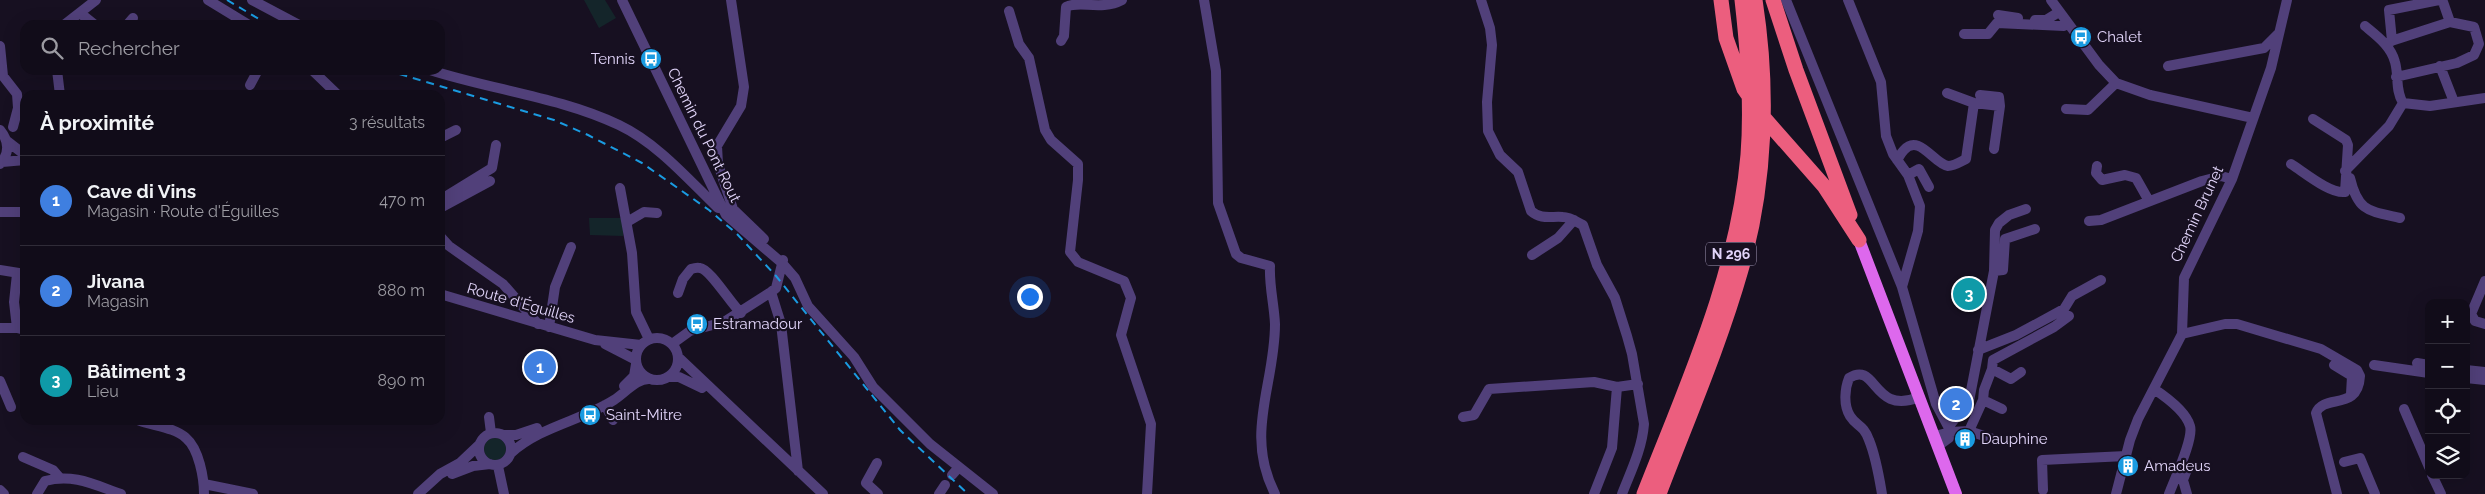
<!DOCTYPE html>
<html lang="fr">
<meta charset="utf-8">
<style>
:root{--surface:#110c19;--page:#1e1a26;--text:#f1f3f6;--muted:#9c9ba2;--line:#302c38;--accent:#1a9be1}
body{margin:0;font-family:Raleway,sans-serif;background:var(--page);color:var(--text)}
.controls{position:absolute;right:15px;bottom:15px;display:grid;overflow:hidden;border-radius:10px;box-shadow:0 5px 20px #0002}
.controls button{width:45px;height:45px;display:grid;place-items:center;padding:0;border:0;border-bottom:1px solid var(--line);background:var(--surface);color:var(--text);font:25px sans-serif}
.you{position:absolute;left:1029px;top:296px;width:18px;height:18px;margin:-12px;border:4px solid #fff;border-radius:50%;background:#1a73e8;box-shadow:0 0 0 8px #1a73e833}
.badge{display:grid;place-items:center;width:32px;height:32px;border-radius:50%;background:var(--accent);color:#fff;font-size:16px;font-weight:700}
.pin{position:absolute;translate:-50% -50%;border:2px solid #fff;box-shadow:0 1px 5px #0006}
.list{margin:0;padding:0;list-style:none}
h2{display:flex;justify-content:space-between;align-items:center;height:65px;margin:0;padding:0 20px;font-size:21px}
h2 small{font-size:16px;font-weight:400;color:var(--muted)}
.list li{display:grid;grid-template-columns:32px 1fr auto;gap:15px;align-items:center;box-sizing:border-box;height:90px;padding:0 20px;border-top:1px solid var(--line)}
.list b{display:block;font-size:19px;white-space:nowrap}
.list p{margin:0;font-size:16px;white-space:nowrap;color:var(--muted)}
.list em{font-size:16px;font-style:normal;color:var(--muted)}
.icon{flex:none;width:28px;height:28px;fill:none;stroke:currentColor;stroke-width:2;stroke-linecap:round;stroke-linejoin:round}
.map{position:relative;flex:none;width:2485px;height:494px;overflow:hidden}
.search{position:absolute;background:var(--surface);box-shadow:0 5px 20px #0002;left:20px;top:20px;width:425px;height:55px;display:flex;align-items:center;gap:12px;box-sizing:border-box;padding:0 18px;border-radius:15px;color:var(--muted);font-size:19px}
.panel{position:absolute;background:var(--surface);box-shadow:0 5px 20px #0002;left:20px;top:90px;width:425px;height:335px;border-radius:15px}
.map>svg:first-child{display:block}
.green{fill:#14252a}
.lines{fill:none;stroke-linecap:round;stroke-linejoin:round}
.minor{stroke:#51407a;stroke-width:10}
.major{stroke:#dd68ed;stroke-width:12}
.highway{stroke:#ec5e7e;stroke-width:15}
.rail{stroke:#1a9be1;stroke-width:2;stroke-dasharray:8 6;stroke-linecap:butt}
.labels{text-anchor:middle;stroke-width:4.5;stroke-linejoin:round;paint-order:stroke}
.shield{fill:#171021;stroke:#a59ab9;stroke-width:1}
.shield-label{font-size:14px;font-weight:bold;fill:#e2d5fa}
.poi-label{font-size:15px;fill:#e2d5fa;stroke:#171021;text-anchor:start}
.street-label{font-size:15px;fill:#e2d5fa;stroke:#171021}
</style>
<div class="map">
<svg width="2485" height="494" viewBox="0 0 2485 494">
<rect width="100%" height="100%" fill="#171021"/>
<!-- green -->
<path class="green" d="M584,0H605L616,18L599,28Z
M589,218H623V236L590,235Z
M484 449a11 11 0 1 1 22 0a11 11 0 1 1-22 0Z"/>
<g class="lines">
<!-- minor -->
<path class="minor" d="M208,0L249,25
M252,0L299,25
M622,0L726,215L782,263L795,278L808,306L854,357L873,387L930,444L993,494
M731,0L744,87L741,106L717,146L718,164L733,209L764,239
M1204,0L1216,71L1218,203L1236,254L1241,258L1270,266C1269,285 1274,304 1275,324C1275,385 1244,433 1275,494
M1481,0L1490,28L1492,45L1487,102L1488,131L1500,155L1518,172L1531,211C1541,220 1551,216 1563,217C1570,217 1577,222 1583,225L1597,265L1615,298L1627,336L1632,354L1644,424C1642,449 1631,471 1622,494
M1786,0L1902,287
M1848,0L1881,82L1886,136L1893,154L1908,175L1920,206L1918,231L1902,287L1936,404L1951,432L1969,431L1993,439
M2051,0L2099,65L2116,83L2150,95L2253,118
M1009,11L1019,44L1029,58L1045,130L1051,140L1078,164V180L1070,252L1078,262L1124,281L1131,298L1121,335L1151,424L1147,494
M80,13L95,25
M1998,15L2018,18
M2035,20H2046L2059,12
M64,25L96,0
M127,25L133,18
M1964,34H1988L1997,23L2064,26L2067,23
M1061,41L1064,36L1066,7C1079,0 1101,11 1122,0
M2392,41L2389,10L2439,0L2443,2L2450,22
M2385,43L2450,22L2474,27L2479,44L2474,55L2457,63L2396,77
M0,46L3,76L17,94L18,108L13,127
M2168,66L2264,48L2279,33
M2440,66L2454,102
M57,70L60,95
M312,70L338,95
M430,70C492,90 560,97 619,125C657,143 688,179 718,208
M250,85L258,70
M1980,95L1999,97L2000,106
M1974,103L2000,106L1994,149
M2403,103L2430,106L2485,98
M2066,109L2088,110L2116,83
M0,130C9,141 10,153 0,164
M440,138L456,130
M7,141L25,155
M1897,160C1899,157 1901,153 1904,150C1919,133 1934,164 1948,166C1954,166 1960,162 1966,159L1974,103L1947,93
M2,162L25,160
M2291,164C2304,172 2330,194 2345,192L2348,145L2346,140L2313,119
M2097,166L2096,173L2102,180L2125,175L2136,178L2149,201
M2345,171L2389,126L2403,103C2395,90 2399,76 2395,62C2391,46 2377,36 2365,26
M1908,175L1919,169L1929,187
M2350,178C2358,212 2369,211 2400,218
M620,188L632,253L636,312L649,339
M440,200L492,168L496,145
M440,208L490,181
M0,212H25
M2089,221L2101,220L2202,181L2221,176L2232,179
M627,222L644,212L657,213
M440,236L449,246L503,284L538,324
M1532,255L1558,238L1574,220
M0,270L25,274
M1994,271L2003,270L2005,239L2035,229
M2485,281L2471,314L2475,321L2485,324
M771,292L781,324L798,471
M678,293L683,279L691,269C694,268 697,267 700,268C710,269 731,304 741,313
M440,294L595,340L641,345
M549,327L555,287L571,247
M0,328H17L25,330
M17,328L14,302L17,274
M2182,334L2225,324H2237L2321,349L2357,370L2360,376C2358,412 2324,393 2316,413L2337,494
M636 359a21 21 0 1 1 42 0a21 21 0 1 1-42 0Z
M605,344L636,360
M672,344L690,331L724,322L771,292L776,288L783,260
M1978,350L2016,335L2064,309L2072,296L2101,280
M678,357L823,494
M2417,363L2429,365
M2334,365L2352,376L2351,394
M2374,365L2429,373
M1992,369L1993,360L2054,327L2069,316
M2466,370L2485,372
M668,377H679L702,388
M2466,378L2485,380
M0,381L11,407
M624,386L634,376L636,364
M2154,389C2166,397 2186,412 2190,426C2194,439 2174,480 2169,494
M1983,400L1984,390L1992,369L2011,379L2021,372
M605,405L613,420
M2404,409L2429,467
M489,417L491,433
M1463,417L1474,415L1489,389L1594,382L1617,387
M138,420C153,426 174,427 186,438C199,449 204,478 204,494
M1950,425L1969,401L1994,271L1995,230L1999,223L2009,215L2026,209
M1969,431L1983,400L2002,409
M479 449a16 16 0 1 1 32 0a16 16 0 1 1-32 0Z
M503,435H516L537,428
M1934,436L1951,432L1949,438L1938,446
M511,453C541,426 581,421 614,400C625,393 637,378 650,379
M23,457L53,470L59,477
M2344,462L2360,458L2375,494
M877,463L866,483L878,494
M498,466L504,494
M452,474L473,466L490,464
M952,475L959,467
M2432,475L2441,494
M204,484L253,494
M0,490L4,494
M2043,490L2042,460L2126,456
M37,494L45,481C73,473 95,485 121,494
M418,494L440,474L460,463L479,445
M939,494L945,485
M1594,494L1612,448L1617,387L1638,384
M1882,494C1879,476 1876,457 1869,440C1863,424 1857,427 1850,416C1843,405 1845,388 1849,378C1877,360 1872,416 1919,397
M2116,494L2130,440L2138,419L2182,334L2184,278L2232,179L2271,68L2287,0
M2187,494L2183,480L2188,467"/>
<!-- major -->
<path class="major" d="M1859,240L1956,494"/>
<!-- highway -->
<path class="highway" d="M1721,0L1726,38L1744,89L1765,119L1824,186L1859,240
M1773,0L1796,70L1850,215
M1644,494C1687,384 1738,274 1748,155C1752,103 1748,52 1742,0
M1659,494C1687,420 1719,347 1741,270C1766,184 1769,89 1755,0"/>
<!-- rail -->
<path class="rail" d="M227,0L269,25
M386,70L554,120L588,135L642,163L709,210L737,234L776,276L900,430L968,494"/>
</g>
<!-- icons -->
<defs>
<g id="bus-disc" transform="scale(1.125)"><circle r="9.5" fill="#1a9be1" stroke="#171021"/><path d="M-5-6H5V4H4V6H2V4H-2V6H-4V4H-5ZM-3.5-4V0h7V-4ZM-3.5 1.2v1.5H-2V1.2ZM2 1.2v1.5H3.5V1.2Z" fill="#fff"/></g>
<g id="building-disc" transform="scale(1.125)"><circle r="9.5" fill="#1a9be1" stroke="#171021"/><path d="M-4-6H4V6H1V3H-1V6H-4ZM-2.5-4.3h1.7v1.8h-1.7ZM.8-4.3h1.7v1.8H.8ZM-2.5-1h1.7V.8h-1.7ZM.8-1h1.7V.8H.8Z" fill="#fff"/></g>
</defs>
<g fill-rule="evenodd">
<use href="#bus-disc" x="2081" y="37"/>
<use href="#bus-disc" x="651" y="59"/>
<use href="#bus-disc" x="697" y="324"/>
<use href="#bus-disc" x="590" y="415"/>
<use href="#building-disc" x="1965" y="439"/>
<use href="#building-disc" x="2128" y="466"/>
</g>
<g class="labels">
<!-- shield labels -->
<rect class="shield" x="1706" y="242.5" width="50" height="23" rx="4"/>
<g class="shield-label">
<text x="1731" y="259">N 296</text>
</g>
<!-- poi labels -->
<g class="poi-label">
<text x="2097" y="42">Chalet</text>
<text x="635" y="64" text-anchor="end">Tennis</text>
<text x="713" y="329">Estramadour</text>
<text x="606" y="420">Saint-Mitre</text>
<text x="1981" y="444">Dauphine</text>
<text x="2144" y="471">Amadeus</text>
</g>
<!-- street labels -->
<g class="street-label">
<text transform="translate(704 135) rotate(64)" y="5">Chemin du Pont Rout</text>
<text transform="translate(2197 214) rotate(-65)" y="5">Chemin Brunet</text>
<text transform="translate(521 303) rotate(16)" y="5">Route d'Éguilles</text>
</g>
</g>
</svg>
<div class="controls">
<button>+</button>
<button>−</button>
<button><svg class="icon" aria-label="locate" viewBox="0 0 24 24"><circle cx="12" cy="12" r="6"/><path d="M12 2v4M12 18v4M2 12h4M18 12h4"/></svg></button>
<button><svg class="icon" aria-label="layers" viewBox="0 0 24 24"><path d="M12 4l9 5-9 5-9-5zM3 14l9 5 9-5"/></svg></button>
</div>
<div class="you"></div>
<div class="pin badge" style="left:540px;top:367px;background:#3f7fe0">1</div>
<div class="pin badge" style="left:1956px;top:404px;background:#3f7fe0">2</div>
<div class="pin badge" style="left:1969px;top:294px;background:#0f9aa8">3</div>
<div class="search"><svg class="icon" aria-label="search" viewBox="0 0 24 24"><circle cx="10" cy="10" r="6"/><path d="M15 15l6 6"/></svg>Rechercher</div>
<section class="panel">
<h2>À proximité<small>3 résultats</small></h2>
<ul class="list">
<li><span class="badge" style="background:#3f7fe0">1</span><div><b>Cave di Vins</b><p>Magasin · Route d'Éguilles</p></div><em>470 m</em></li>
<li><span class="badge" style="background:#3f7fe0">2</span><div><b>Jivana</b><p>Magasin</p></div><em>880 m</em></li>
<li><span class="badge" style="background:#0f9aa8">3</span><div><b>Bâtiment 3</b><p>Lieu</p></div><em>890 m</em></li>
</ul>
</section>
</div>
